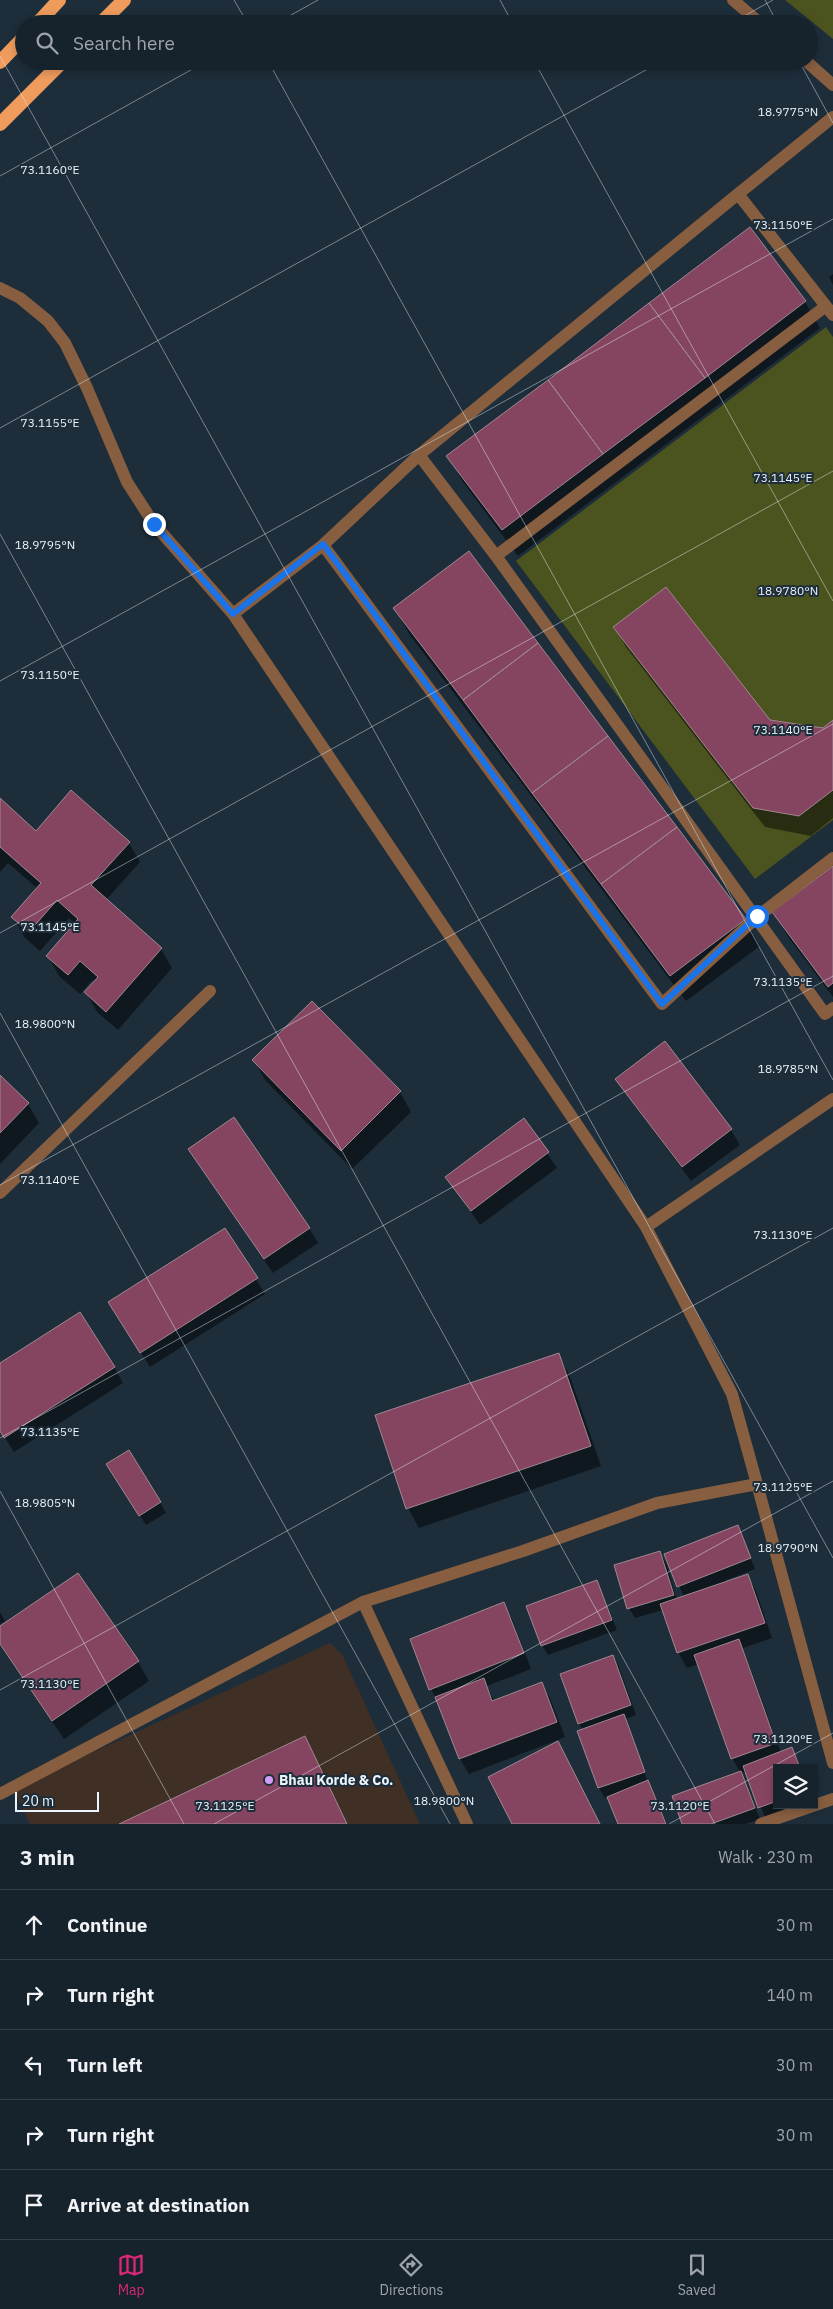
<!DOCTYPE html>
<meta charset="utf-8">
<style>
:root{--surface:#16222c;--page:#1f2a34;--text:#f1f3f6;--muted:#9ea4a9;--line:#353f48;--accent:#db2777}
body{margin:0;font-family:"IBM Plex Sans",sans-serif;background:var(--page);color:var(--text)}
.controls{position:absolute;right:15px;bottom:15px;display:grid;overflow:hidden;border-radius:0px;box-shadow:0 2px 8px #0003}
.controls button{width:45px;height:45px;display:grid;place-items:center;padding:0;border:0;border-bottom:1px solid var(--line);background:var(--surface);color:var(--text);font:25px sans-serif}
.scale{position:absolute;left:15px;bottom:12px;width:84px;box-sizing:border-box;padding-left:5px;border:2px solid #ebf5fd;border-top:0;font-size:14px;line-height:18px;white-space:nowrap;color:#ebf5fd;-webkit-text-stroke:4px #1d2d3a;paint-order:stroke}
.stop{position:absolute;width:15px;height:15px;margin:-11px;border:4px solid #1a73e8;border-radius:50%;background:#fff}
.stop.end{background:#1a73e8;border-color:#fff;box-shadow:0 1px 5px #0008}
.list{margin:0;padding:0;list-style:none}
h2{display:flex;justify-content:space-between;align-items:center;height:65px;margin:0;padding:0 20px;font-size:21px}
h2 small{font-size:16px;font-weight:400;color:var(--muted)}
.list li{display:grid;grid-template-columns:32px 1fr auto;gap:15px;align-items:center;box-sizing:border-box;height:70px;padding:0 20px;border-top:1px solid var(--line)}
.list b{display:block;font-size:19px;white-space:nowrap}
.list em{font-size:16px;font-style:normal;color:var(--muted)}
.icon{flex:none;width:28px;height:28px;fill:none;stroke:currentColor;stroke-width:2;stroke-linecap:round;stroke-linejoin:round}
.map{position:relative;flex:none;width:833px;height:1824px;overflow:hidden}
.search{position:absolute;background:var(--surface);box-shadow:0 2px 8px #0003;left:15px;right:15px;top:15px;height:55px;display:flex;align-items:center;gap:12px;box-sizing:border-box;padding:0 18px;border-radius:28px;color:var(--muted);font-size:19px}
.sheet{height:415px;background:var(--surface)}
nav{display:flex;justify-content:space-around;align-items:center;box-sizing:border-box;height:70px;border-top:1px solid var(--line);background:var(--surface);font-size:14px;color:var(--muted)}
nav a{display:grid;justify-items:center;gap:2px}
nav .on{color:var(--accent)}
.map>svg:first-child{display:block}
.industrial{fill:#3f2f24}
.green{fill:#4b541f}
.shadow{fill:#0007}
.building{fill:#854561;stroke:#9f8890}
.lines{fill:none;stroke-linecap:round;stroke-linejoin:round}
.minor{stroke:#875e40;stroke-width:12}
.trunk{stroke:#ee9b5c;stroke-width:14}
.route{stroke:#1a73e8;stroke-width:6}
.ticks{fill:none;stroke:#ebf5fd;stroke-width:1;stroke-opacity:0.45}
.poi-dot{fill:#d59bfa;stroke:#1d2d3a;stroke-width:2}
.labels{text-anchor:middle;stroke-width:4;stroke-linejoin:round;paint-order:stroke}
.poi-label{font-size:14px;font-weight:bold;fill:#ebf5fd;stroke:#1d2d3a;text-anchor:start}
.ticks-label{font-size:12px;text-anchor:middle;fill:#ebf5fd;stroke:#1d2d3a;stroke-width:4;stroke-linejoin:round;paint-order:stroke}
</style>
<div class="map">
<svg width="833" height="1824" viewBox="0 0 833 1824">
<rect width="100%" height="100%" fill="#1d2d3a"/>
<!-- industrial -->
<path class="industrial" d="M330,1643L342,1654L420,1824H30L13,1789Z"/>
<!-- green -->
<path class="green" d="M785,0H833V39Z
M826,327L833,337V820L755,879L516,561Z"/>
<!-- shadow -->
<path class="shadow" d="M833,274V285L829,277Z
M805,302L820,328L518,556L463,482L448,456Z
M395,609L745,920L760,946L686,1001L410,635Z
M615,628L769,722L823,729L833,722V818L811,836L765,827L626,647Z
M0,800L37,832L129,843L140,862L106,900L161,949L172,968L118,1030L97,1012L86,992L95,982L92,980L80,994L59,976L48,956L75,924L69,918L40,951L24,937L13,917L38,889L8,863L0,872Z
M833,868V997L789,938L774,913Z
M254,1060L400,1092L411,1112L352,1169L265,1080Z
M0,1077L28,1104L39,1123L0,1164Z
M617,1079L731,1130L740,1145L691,1181L626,1094Z
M524,1120L557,1168L480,1225L447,1177Z
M199,1164L309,1228L318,1243L273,1273Z
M256,1279L265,1294L150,1367L118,1318Z
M558,1355L569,1374L601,1466L419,1528L408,1508Z
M0,1365L114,1367L123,1383L14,1452L0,1430Z
M113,1474L160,1502L166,1513L146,1525Z
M737,1527L755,1569L726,1580L727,1583L747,1575L756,1591L772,1638L743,1648L781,1753L792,1749L801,1768H777V1805H797L765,1817L746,1772L741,1773L760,1819L745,1824H683L740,1772L732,1758L699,1664L687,1668L678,1652L663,1610L635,1618L629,1608L660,1553L666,1563L677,1600L684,1597L666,1555Z
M597,1582L617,1630L548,1655L542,1645Z
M503,1604L512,1619L531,1669L487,1686L494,1701L541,1683L550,1698L565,1737L469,1774L460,1759L439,1704L431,1689Z
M0,1612L5,1621L0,1624Z
M0,1628L138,1662L149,1681L64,1739L5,1652L0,1644Z
M613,1656L619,1667L636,1715L626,1719L648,1783L667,1824H620L608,1797L605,1798L599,1788L579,1732L583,1730L579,1724Z"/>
<!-- building -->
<path class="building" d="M750,227L806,301L705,378L649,303Z
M649,303L705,378L603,454L548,380Z
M548,380L603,454L502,530L446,456Z
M469,551L538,643L463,700L393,608Z
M666,587L770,720L823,728L833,720V790L799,816L753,808L613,627Z
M538,643L608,736L532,793L463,700Z
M608,736L677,827L601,884L532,793Z
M71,790L130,842L91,885L162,948L106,1012L84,992L98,977L80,961L68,975L46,956L78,919L57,900L29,932L11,917L41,883L0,847V798L36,831Z
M677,827L746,919L670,976L601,884Z
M833,866V983L828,987L772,912Z
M312,1001L401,1091L341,1151L252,1060Z
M665,1041L732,1129L682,1167L615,1079Z
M0,1075L29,1103L0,1133Z
M234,1117L310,1228L264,1259L188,1149Z
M524,1118L549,1152L471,1211L445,1177Z
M225,1228L258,1278L140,1353L108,1302Z
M80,1312L115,1367L4,1438L0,1431V1363Z
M559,1353L591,1446L406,1509L375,1415Z
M129,1450L161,1502L139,1516L106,1464Z
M738,1525L751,1558L677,1587L664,1554Z
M660,1551L674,1595L627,1609L614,1565Z
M78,1573L139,1661L52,1721L0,1644V1626Z
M748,1574L765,1623L677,1653L660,1604Z
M597,1580L612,1620L541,1646L526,1606Z
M504,1602L524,1653L429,1690L410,1639Z
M739,1639L776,1743L731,1759L694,1655Z
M613,1655L631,1705L578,1724L560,1674Z
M484,1678L492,1701L542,1682L557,1722L459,1759L435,1697Z
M624,1714L645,1772L598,1788L577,1731Z
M305,1736L347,1824H119Z
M558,1741L600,1824H512L488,1777Z
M792,1747L800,1768H777V1801L758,1808L743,1766Z
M741,1771L755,1808L711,1824H682L672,1796Z
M648,1780L666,1824H618L607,1797Z"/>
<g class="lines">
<!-- minor -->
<path class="minor" d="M733,0L761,24
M806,61L833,85
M833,117L738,194L833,315
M0,288L20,298L48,321L65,343L87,388L127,482L154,524L233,614L646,1227L732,1394L757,1484
M826,306L496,556L825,1014L833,1008
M419,455L738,194
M323,545L419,455L496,556
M233,614L323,545L662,1004L757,917L833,858
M0,1193L210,991
M646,1227L833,1099
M363,1602L467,1824
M0,1794L363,1602L523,1551L657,1503L757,1484L833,1763
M761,1824L833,1799"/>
<!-- trunk -->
<path class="trunk" d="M37,24L59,0
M100,24L124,0
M0,62L24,37
M0,124L63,61"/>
</g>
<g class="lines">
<!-- route -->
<path class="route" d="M154,524L233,614L323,544L662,1004L757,916"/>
</g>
<!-- ticks -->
<path class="ticks" d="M234,0L248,24M500,0L513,24M765,0L778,24M275,24L318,0M730,24L773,0M0,56L833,1558M268,61L833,1080M534,61L833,601M799,61L833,123M0,176L207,61M0,428L662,61M0,534L715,1824M0,681L833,219M0,933L833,471M0,1013L450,1824M0,1185L833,724M0,1438L833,976M0,1491L184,1824M0,1690L833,1228M214,1824L833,1481M669,1824L833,1733"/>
<!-- markers -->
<circle class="poi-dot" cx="269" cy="1780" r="5"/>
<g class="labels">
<!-- poi labels -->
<g class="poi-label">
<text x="279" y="1785">Bhau Korde &amp; Co.</text>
</g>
</g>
<g class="ticks-label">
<text x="788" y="116">18.9775°N</text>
<text x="50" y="174">73.1160°E</text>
<text x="783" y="229">73.1150°E</text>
<text x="50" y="427">73.1155°E</text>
<text x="783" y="482">73.1145°E</text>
<text x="45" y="549">18.9795°N</text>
<text x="788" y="595">18.9780°N</text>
<text x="50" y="679">73.1150°E</text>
<text x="783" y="734">73.1140°E</text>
<text x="50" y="931">73.1145°E</text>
<text x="783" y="986">73.1135°E</text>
<text x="45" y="1028">18.9800°N</text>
<text x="788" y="1073">18.9785°N</text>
<text x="50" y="1184">73.1140°E</text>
<text x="783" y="1239">73.1130°E</text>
<text x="50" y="1436">73.1135°E</text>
<text x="783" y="1491">73.1125°E</text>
<text x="45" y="1507">18.9805°N</text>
<text x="788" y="1552">18.9790°N</text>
<text x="50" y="1688">73.1130°E</text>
<text x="783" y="1743">73.1120°E</text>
<text x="444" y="1805">18.9800°N</text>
<text x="225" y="1810">73.1125°E</text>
<text x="680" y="1810">73.1120°E</text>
</g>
</svg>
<div class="controls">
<button><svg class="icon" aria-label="layers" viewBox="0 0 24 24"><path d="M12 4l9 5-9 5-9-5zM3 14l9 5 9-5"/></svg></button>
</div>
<div class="scale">20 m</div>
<div class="stop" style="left:757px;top:916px"></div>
<div class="stop end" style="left:154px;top:524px"></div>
<div class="search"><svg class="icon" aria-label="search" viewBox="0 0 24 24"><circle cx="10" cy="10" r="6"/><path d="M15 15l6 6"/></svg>Search here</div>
</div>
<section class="sheet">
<h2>3 min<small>Walk · 230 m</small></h2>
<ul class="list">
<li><svg class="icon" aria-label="ahead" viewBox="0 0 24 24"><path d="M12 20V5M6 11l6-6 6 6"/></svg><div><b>Continue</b></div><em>30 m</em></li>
<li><svg class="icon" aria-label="right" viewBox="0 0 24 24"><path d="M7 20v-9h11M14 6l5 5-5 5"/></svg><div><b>Turn right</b></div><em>140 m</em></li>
<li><svg class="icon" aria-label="left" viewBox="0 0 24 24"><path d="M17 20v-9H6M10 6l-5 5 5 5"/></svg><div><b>Turn left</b></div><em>30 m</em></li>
<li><svg class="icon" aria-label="right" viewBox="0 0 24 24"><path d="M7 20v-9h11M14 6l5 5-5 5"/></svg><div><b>Turn right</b></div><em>30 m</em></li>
<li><svg class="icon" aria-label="arrive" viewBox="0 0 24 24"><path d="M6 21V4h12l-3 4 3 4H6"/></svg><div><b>Arrive at destination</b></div></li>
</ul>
</section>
<nav>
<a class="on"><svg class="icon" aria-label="map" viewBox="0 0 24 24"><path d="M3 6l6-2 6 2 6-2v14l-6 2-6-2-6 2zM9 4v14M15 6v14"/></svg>Map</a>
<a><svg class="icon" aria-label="directions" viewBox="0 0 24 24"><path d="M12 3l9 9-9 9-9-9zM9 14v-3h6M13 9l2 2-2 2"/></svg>Directions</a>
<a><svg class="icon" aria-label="saved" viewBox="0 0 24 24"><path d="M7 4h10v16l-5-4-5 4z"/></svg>Saved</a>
</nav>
